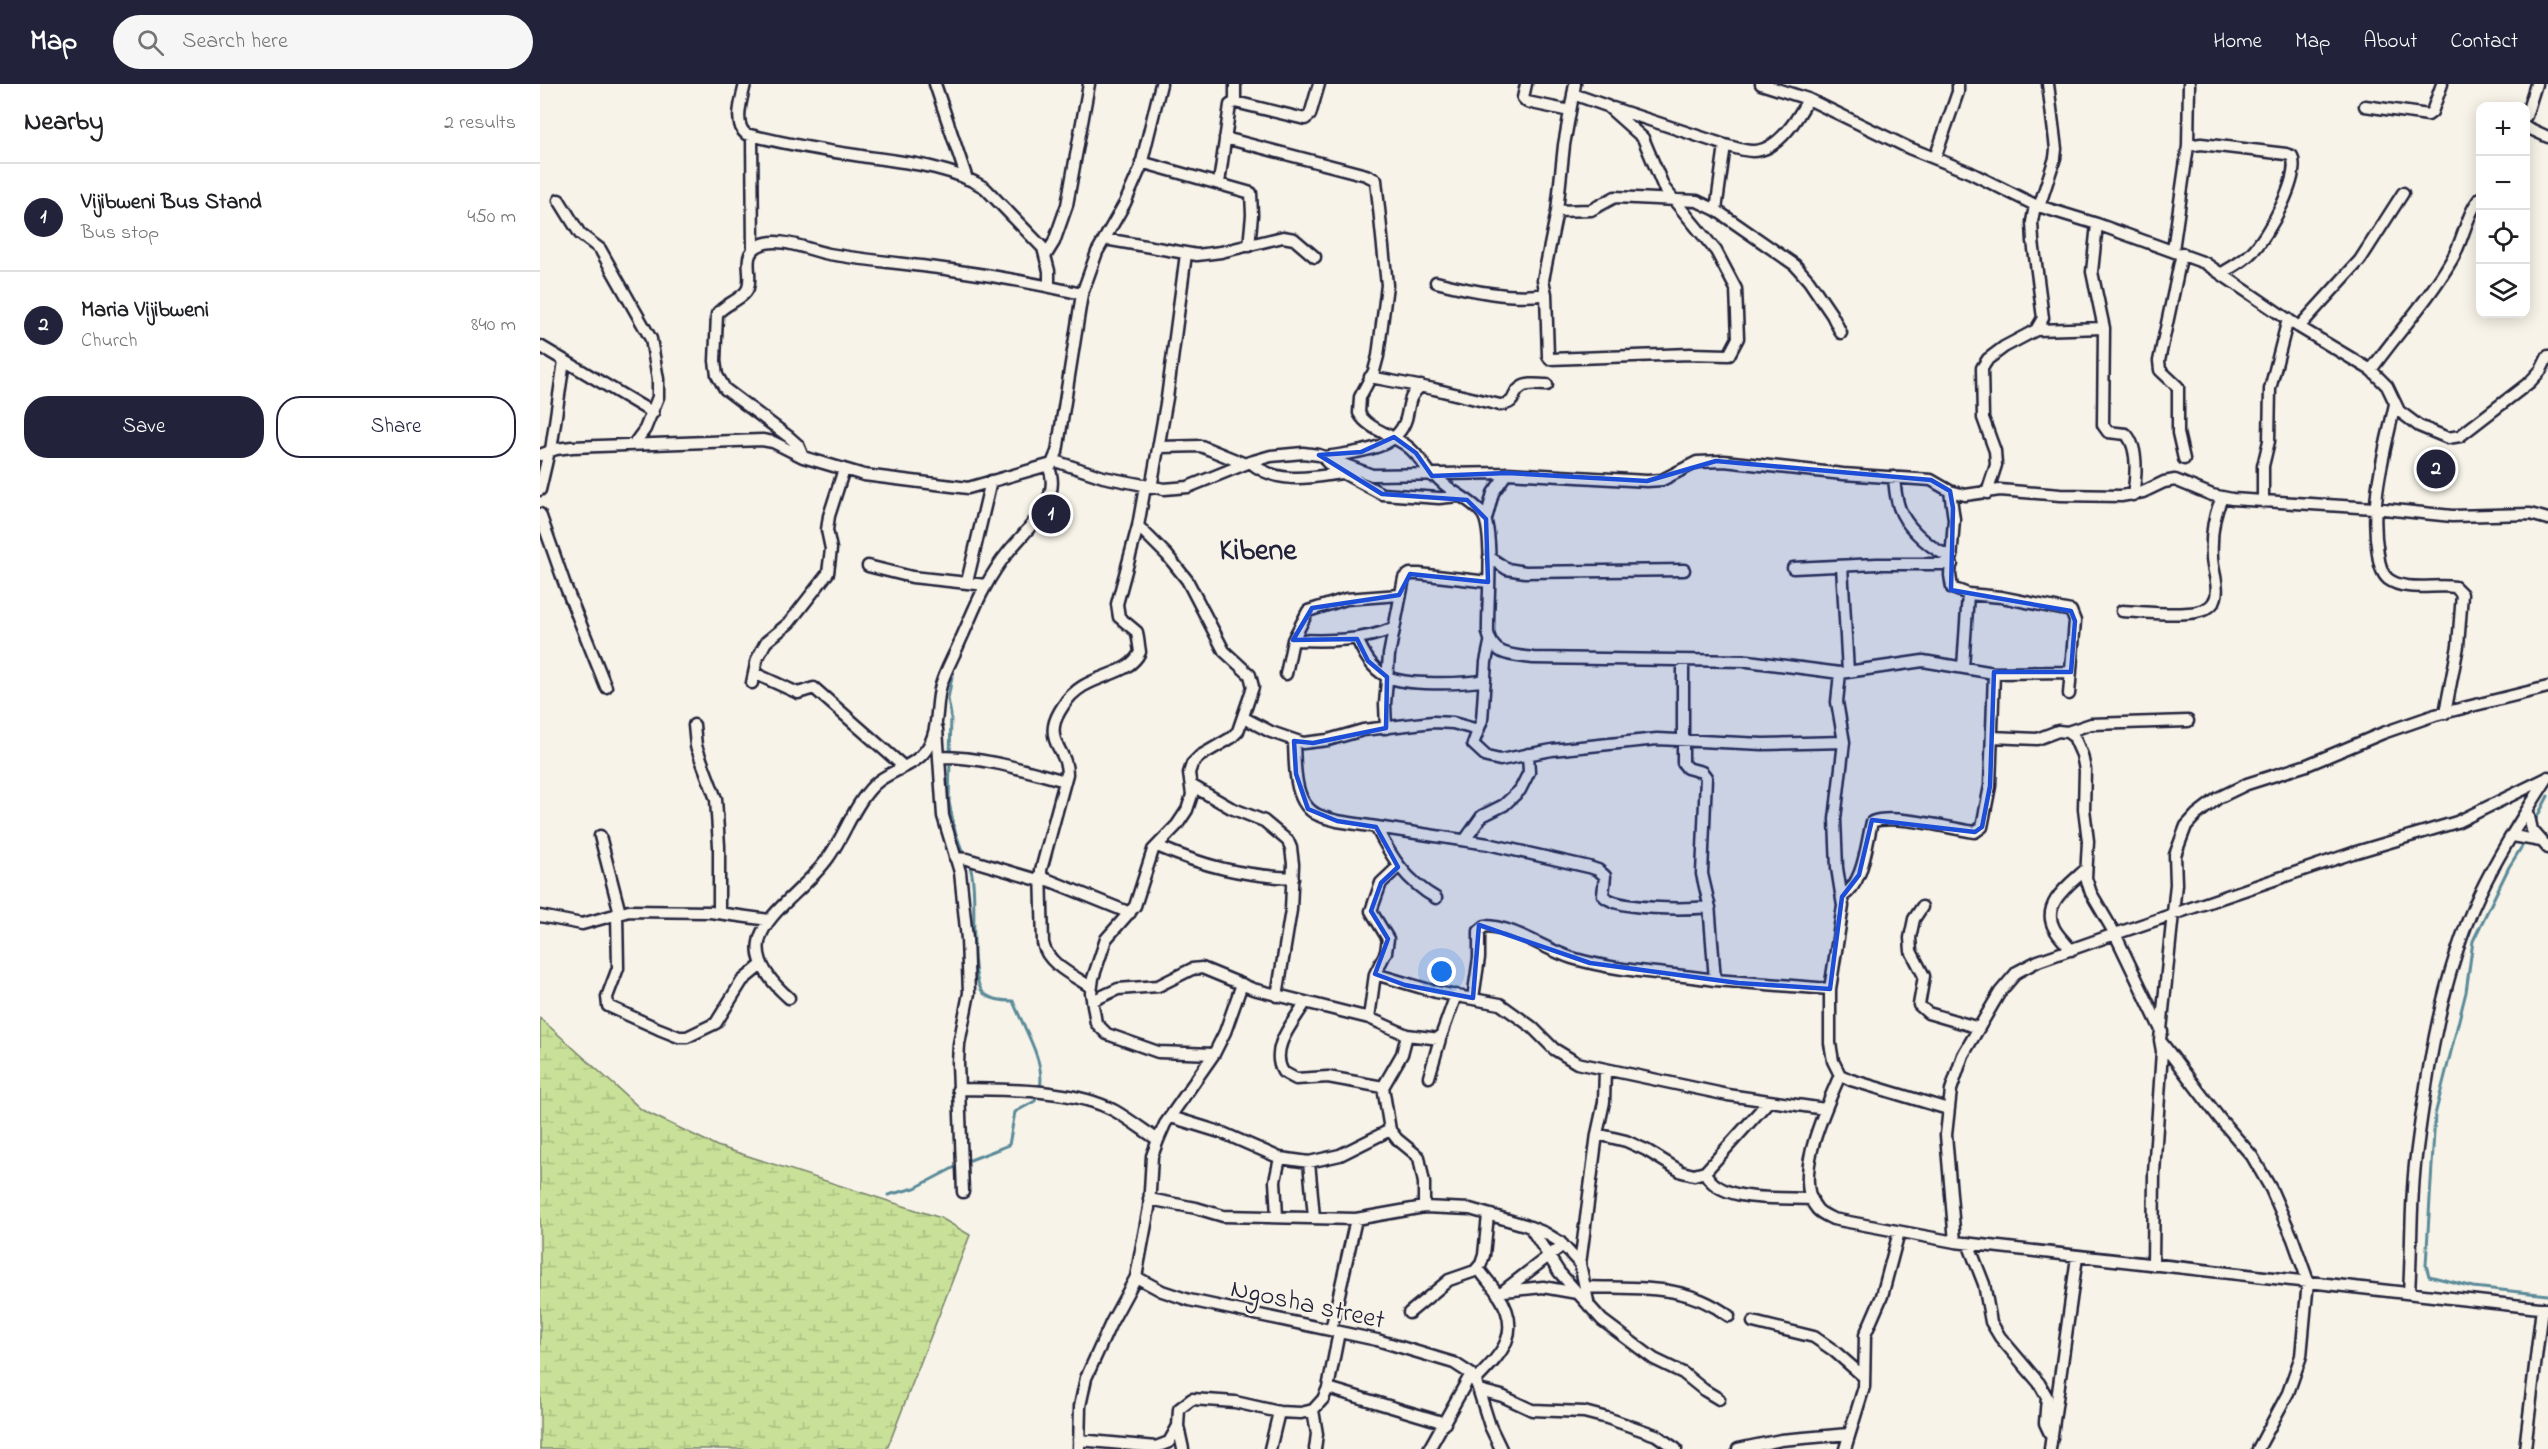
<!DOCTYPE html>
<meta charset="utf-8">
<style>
:root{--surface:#fff;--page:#f6f6f6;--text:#202124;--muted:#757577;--line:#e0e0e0;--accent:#22223b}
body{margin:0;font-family:"Indie Flower",sans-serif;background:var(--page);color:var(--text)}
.controls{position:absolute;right:18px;top:18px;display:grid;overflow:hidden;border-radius:12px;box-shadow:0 3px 15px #0003}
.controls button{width:54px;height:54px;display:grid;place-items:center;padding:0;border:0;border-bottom:2px solid var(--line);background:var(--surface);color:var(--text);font:30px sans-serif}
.you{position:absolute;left:902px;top:888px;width:21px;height:21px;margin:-15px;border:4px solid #fff;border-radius:50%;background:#1a73e8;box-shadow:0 0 0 9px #1a73e833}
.badge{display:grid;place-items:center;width:39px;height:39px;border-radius:50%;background:var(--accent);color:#fff;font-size:20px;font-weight:700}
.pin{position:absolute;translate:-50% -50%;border:3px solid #fff;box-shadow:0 2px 6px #0006}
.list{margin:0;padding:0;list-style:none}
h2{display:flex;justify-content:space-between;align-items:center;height:78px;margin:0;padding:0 24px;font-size:26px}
h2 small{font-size:20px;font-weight:400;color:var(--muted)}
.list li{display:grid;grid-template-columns:39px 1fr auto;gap:18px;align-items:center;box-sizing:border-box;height:108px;padding:0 24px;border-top:2px solid var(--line)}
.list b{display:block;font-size:22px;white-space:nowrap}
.list p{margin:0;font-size:20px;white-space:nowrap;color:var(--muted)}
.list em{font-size:20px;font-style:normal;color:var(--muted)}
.actions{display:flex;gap:12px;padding:18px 24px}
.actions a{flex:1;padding:14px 0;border:2px solid var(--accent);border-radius:24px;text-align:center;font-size:21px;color:var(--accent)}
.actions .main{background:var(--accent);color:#fff}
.icon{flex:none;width:33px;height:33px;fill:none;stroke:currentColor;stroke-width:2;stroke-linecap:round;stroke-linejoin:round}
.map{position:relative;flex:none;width:2008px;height:1365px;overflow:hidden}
header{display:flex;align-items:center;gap:36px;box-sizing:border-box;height:84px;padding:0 30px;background:var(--accent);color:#fff}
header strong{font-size:28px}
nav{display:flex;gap:33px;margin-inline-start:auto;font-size:21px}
.search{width:420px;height:54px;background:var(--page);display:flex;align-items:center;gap:15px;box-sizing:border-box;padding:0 21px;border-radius:33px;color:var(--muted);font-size:22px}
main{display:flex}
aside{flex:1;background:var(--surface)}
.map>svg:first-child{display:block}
.wetland{fill:url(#wetland-marsh);stroke:#758169;stroke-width:1.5}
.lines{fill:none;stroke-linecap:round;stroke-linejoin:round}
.stream{stroke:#5a8a98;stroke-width:3}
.minor-casing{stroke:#22223b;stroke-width:15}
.minor{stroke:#f7f3e8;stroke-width:10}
.marked{fill:#1d4ed8;fill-opacity:0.2;stroke:#1d4ed8;stroke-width:4.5;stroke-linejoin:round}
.labels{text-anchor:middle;stroke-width:5;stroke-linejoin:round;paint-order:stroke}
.street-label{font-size:27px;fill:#22223b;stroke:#f7f3e8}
.quarter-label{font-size:30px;font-weight:bold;fill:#22223b;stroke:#f7f3e8}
</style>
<header>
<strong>Map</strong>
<div class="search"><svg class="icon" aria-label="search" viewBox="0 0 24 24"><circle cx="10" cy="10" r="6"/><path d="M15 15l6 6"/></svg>Search here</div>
<nav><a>Home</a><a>Map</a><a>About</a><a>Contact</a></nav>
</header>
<main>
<aside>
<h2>Nearby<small>2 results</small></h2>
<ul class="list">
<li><span class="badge">1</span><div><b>Vijibweni Bus Stand</b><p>Bus stop</p></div><em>450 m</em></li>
<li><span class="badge">2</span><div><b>Maria Vijibweni</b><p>Church</p></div><em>840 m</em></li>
</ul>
<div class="actions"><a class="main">Save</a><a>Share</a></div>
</aside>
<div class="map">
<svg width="2008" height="1365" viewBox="0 0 2008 1365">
<defs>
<pattern id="wetland-marsh" width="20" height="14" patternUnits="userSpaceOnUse" patternTransform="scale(1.5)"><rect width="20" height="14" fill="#c8e097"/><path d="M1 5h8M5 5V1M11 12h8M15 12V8" fill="none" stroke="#acc083"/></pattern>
</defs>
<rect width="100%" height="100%" fill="#f7f3e8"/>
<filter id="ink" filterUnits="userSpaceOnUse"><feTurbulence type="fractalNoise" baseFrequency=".0167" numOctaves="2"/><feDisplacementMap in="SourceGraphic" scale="12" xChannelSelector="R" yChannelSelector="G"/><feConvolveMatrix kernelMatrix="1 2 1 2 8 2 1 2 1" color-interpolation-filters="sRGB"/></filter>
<g filter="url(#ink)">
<!-- wetland -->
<path class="wetland" d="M0,934L102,1026L177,1062L401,1134L430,1151L347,1365H0Z"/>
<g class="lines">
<!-- stream -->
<path class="stream" d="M414,581L408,615L411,631L409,718L415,747L424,772
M1995,737L2008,712
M1986,756L1969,783L1933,857L1926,908L1895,1031L1886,1181L1889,1192L1933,1203L2008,1211
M429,780C441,805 424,897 446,911C453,916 465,917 473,917C482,941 506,978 500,1004
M425,1078L469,1061L475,1028L495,1017L498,1010
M348,1111L375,1104L419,1081"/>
<!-- minor casing -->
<g class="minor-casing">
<path id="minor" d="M205,0C202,14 193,40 206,50C242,59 279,66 315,71C358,78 407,80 445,104L503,164L509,187V202
M395,0L427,95
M986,0L983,14L987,18L1030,27
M1221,0L1268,15L1369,64L1429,88L1495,121L1557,140L1665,179L1759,243L1831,286L1847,302L1859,327L1879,342L1908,354L1920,352L1990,298L2001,286L2008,272
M695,18L765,35L770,31L779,0
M695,18V0
M1825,22L1888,31L1892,28L1902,0
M1073,24L1185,61
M1986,32L1996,0
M1986,43L2008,53
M212,52L213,166
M685,54L826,91L836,96L847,201L838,272L834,287L820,313L819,329C828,346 852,350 867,362C878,370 884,381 892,392
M1648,62L1661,60L1746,70L1752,72C1761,93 1728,152 1712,168C1704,177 1692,183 1682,189
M1395,74L1418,8V0
M601,78L711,109L712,131L709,162
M679,99L690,21L695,18
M19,116L40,150L60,165L111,255L118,295V313L105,345L94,360
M1499,123L1515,74L1516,65L1508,0
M1176,126L1185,61C1193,63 1204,67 1212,67C1238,68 1258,34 1268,15
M1017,127L1051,126L1075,113L1157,117L1176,126L1255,181L1269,197L1292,231L1301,249
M1557,140L1552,188L1564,244L1563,341L1568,348L1586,350C1599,364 1596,393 1593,411
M565,155L657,171L681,168L743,153L754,155L775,173
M1633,166L1648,62L1649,0
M1642,169L1619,277L1620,286L1638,303V349L1644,375
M506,171L514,158L527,121L549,0
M896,198C928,206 973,216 1006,210L1003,196L1017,127L1024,61L1035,0
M1006,210L1008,272L1010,275L1150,270L1189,271L1198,254L1196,205L1176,167L1124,104L1103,54L1067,22L1033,10
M1759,243L1820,176L1863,109
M1496,246L1564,244
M0,262L113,329
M1831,286C1857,249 1888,217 1911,177C1923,158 1926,131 1940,114
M830,293L894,305L960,321C979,319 970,309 982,303C988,299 999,301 1007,301
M1855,320C1844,371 1829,418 1838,470C1839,478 1841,489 1848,495C1865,508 1895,500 1915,503L1922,510L1918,562L1905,629
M620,363L661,362L705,380
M11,366L24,277
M0,371L16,365L32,363L222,356L233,358L263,373L324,391L428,404L512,380L517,368L542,210L557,168L585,119L600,85L621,0
M263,373L258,361L249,353L185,305L177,291L175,277L177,230C184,220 204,215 208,204C213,189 201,172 218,162C238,151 268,166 289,170C330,177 371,180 412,186C456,192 499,200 542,210
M786,373C813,368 856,368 866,335C870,320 868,312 881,302
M515,377L563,393L624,405L648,403L710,378L731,372L763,369L779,371L832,391L967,389L1107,397L1122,396L1157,378L1184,377L1303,390L1391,396L1410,407L1425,411L1460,406L1520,411L1581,412L1603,408L1624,398L1635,396L1672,411L1692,415L1834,424L1912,432L1990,430L2008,435
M786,377L792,383L842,410L899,414L918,412
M710,378C736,401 770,394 802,389
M895,391C909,409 929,413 942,429C955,445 947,524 948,549C953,572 972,571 993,574L1208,577L1300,589L1383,577L1454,589L1531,588
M1354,393C1355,405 1356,419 1362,430C1370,446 1394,468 1412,473
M611,404L627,314L646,170
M0,406L9,367
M1410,407L1414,435L1410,491L1412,504L1428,510L1461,513L1531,527L1535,537L1529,610
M1447,409L1456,381L1455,367L1443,334L1442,284L1448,275L1464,263L1496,246L1503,234L1493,157L1492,138L1495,121
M1723,418V382L1729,357L1730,305L1748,235
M0,430L25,501L66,603
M946,435L953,409L967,389
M598,442L627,471L647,496L684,567L710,591L713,603L698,647L691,654L660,672L652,680L649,689L652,711L647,726L637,741L613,766L595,822L566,855L553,894L551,909L556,939L567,950L618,968L674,970
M949,473L967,485L985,488L1144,486
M328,482L372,493L446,501
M1302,482L1308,588
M1253,484L1337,480H1412
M427,498L451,397
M1582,527C1604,528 1626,531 1648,529C1656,529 1668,526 1673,519C1682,507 1672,487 1672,473C1671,454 1673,432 1682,414
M817,555C824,570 831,584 846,592C863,602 925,600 945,596
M753,556C789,557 821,558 854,544
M950,559L946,578L942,636L933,660L947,673L960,676L1012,666L1117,655L1223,660L1304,658
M1143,577V679L1147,684L1162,688L1166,693L1162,790L1169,820L1175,896L1290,905
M1423,583L1428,510
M214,589L258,609L274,604L364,683
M1300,589L1297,618L1304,658L1295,735L1297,784L1303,822L1290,905V959L1293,977L1300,991L1311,996L1408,1025
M746,590L753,556L768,527L806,515L859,511
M212,599L217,575L226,558L249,539L288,489L291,465L287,446L289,432L304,385
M704,634L731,648L763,659L788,656L823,646L893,638L913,639L938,646
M154,641L156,662L176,715L179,762V829
M846,644L845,620L849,571L864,494L870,490H879L948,498
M397,645L403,732L420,788L427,855L429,909L419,960L418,979L423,1108
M1527,648L1551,640L1648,637
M1452,653L1497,655L1518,647L1527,648L1534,653L1542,671L1545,686L1544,725L1548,757L1546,794L1551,809L1575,850L1622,948
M754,657C755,681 753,720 778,731C784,734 791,735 797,737L948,760L1049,783L1058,786L1065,792L1063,811C1074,827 1150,825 1170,823
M401,673C444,673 484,686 525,697
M651,701L691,724L724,737L748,757L751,764L753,780L751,826L737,912
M1988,728L1992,746L2008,764
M836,743C851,773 866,797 896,814
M60,752L80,829
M1973,752L2001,757
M925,756L942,732L964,721L980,706L989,688L988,670
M617,762C666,783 700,791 753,794
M415,774L427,775L501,797
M501,793L590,829
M1302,813C1324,799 1326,761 1332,738C1353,729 1412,745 1435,748L1442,743L1450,702L1454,589
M1382,823L1374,835L1370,854L1371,867L1384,892L1379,921L1388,929L1439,944
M77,829L78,884L67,913L68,922L119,945L139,953H147L176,939L202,897L220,882
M0,832L42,840L89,827L170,828L229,836
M1531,866C1525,858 1518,852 1514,844C1501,820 1530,800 1545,786
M835,890L896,908L960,920L992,943L1014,965L1037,979L1188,1011L1285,1025
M551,903C534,892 507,880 503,859L501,786L527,690C527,668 511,662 514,642C515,635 519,628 523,622C544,587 587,596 600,568L597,548L579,533L577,520L598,442L605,403
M249,914C176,850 252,824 288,774C305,751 313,722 334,701C349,686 373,684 386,666C400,647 395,622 401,601C406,585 415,570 421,555C429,538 435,521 444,505C451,492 459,479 469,467C487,445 524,414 508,382
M933,914L939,874V847L945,842C976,843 1003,865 1032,874C1078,888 1128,889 1175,896
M554,916L578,905L618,902L652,885L662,884L713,905L829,934L867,951L900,955
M765,919C753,939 729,964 743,988L756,995L788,993L843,1003
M829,934L835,890L846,868L848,855L831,827L841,799L858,783
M867,951L862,970L843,1003L850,1046L857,1055L879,1073L884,1099V1123
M1622,959L1680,1035L1712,1072L1731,1105L1753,1155L1768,1197L1761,1272L1748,1309L1718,1365
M1300,991C1287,1022 1251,1095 1277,1125C1281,1130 1288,1132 1293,1135L1415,1158L2008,1225
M889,993L900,955L916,911
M418,1005C464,1006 533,1004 575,1027C589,1035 603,1046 618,1056
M631,1033L683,1049L740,1074L735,1097L737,1132
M1057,1050L1086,1057L1106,1066L1142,1088L1154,1091L1165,1088L1228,1018
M740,1074L769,1078L800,1071L850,1046
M769,1078L774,1133
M1165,1088C1178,1120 1242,1113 1272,1115
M609,1115L656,1124L683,1132L816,1135L884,1123L930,1125L985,1141L1005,1149L1020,1158L1040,1180L1049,1222
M990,1143L1019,1188L1062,1236L1114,1275L1143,1289L1164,1306L1179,1315
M1415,1158L1406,1051L1411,1006L1423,971L1460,908L1477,888L1498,877L1575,850L1813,769L1917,738L2007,694
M1428,1159L1444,1200L1451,1238L1460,1253L1499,1299L1507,1313L1505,1339L1512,1354
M1040,1180L1057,1050L1064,1018L1065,986
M1613,1181L1614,1089L1622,967L1620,956L1636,800L1635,771L1646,742L1656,731L1678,714L1707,700L1767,681L1843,649L1895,631L2008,603
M596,1193L622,1207L649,1216L837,1256L914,1279L931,1290L937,1301L950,1342L961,1365
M1046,1203C1100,1205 1144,1199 1189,1232
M964,1207L1003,1203L1037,1209
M1869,1208C1872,1163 1870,1117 1876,1072C1887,987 1902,889 1939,811C1958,771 1984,731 2008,693
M958,1211L1023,1161
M869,1229L909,1196L935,1187L941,1180L944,1171L948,1131
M1213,1238L1274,1253L1293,1266L1324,1293
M791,1246L816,1135
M935,1297C961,1270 984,1249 958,1210C952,1201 944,1193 938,1184
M788,1304L905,1339
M939,1306L962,1312L992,1326L1044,1328L1067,1334L1116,1351L1136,1365
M773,1326L777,1350L775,1365
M539,1356L616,1363L629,1358L638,1342
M539,1365L540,1322L546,1294L571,1239L596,1193L609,1124L612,1072L618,1056L625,1040L674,970L685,948L702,900
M643,1365L638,1342L639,1325L652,1315L695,1318L739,1328L761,1329L773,1326L783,1315L788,1304L799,1248
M730,1365L739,1328
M889,1365L931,1290
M1198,1365L1241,1356L1309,1350
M1305,1365L1324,1303L1325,1251L1342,1212L1359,1148
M1510,1365L1537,1173
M1985,1365L2002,1224"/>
</g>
<!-- minor -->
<use href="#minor" class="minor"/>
</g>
</g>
<!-- marked area -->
<path class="marked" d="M854,353L876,369L892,392L967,389L1107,397L1176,377L1391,396L1410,407L1413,424L1411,506L1531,527L1535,537L1531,588H1454L1450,702L1442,743L1435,748L1332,736L1319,791L1302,813L1290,905L1198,899L1050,879L939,841L933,914L865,901L835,890L848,855L831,827L841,799L858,783L836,743L797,737L768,725L756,690L754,657L773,659L846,644L847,593L828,577L817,555L753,556L772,524L859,511L870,490L948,498L946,435L927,416L842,410L779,371L821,368Z"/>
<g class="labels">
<!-- street labels -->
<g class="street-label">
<text transform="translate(768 1219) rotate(12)" y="9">Ngosha street</text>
</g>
<!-- quarter labels -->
<g class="quarter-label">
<text x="718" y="475">Kibene</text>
</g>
</g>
</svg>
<div class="controls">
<button>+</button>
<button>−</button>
<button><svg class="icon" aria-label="locate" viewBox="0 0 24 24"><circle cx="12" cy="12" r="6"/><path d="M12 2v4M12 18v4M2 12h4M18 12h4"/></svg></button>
<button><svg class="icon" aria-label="layers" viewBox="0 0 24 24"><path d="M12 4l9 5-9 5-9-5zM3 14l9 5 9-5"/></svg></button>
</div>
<div class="you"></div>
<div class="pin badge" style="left:511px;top:430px">1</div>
<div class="pin badge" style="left:1896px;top:385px">2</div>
</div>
</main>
